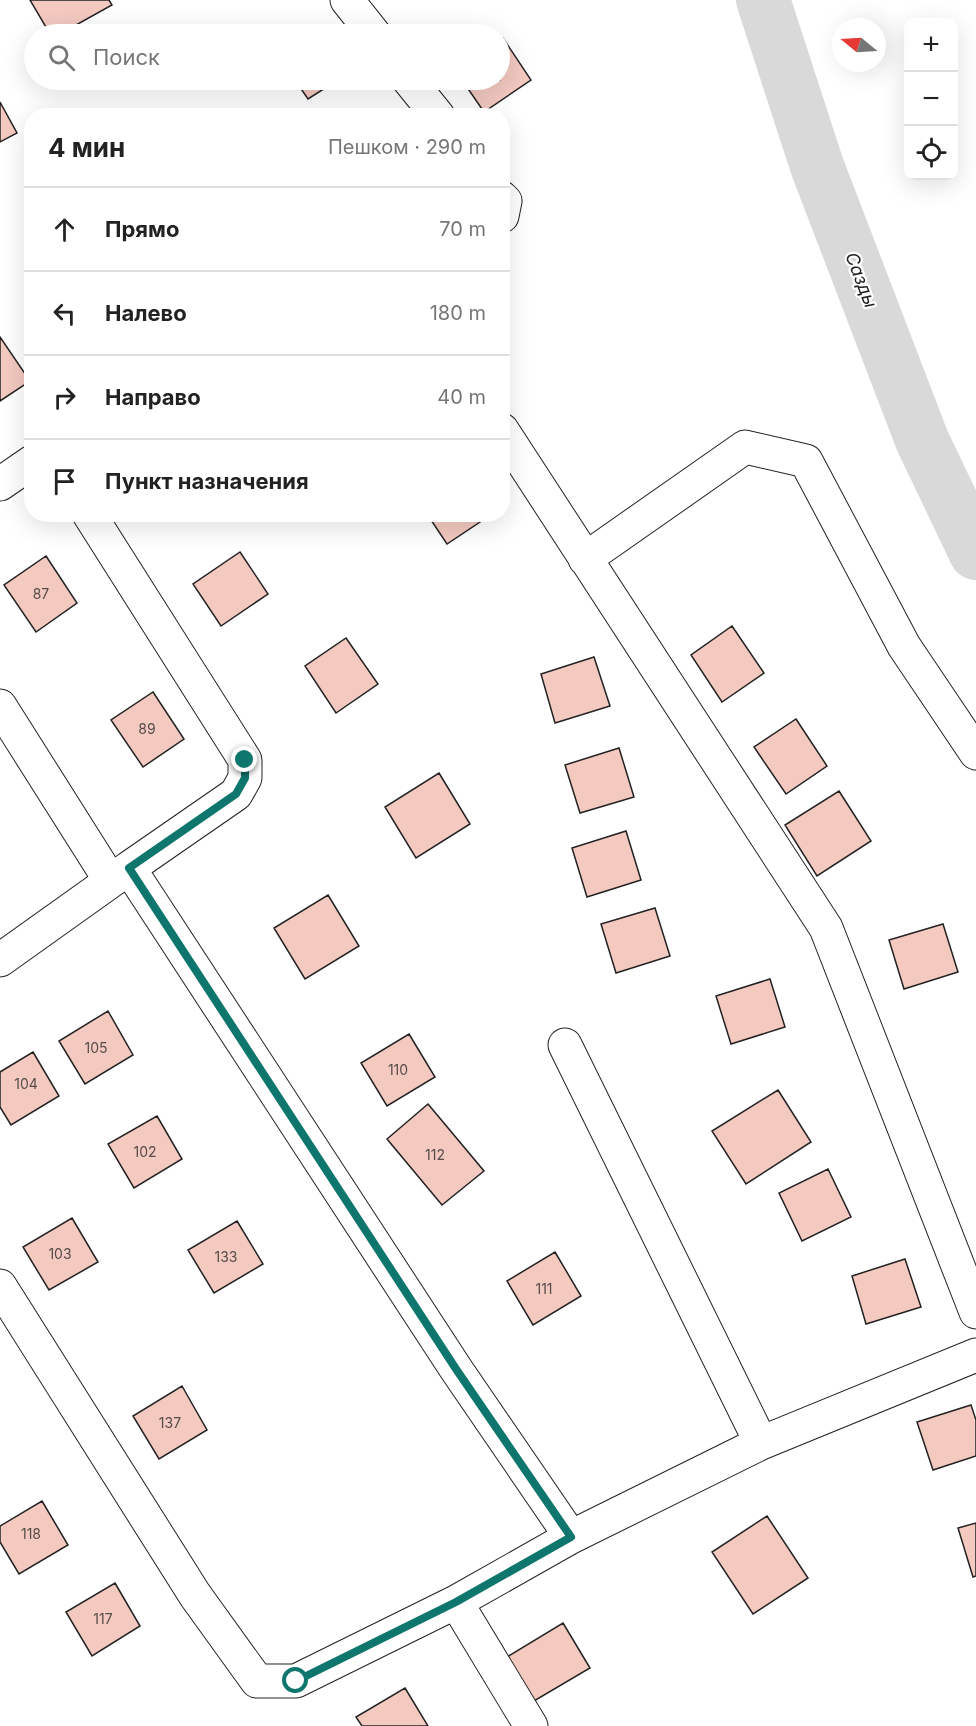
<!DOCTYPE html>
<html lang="ru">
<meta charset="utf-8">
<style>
:root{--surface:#fff;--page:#f2f2f2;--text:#222;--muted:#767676;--line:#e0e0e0}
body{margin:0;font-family:Inter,sans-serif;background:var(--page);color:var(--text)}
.controls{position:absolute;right:18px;top:18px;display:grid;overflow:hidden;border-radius:12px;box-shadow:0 6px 24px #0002}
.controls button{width:54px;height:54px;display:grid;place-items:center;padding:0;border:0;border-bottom:2px solid var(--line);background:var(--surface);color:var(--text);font:30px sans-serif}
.compass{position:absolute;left:832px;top:18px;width:54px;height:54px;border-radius:50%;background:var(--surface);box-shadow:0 6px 24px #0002;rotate:288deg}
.stop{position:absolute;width:18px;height:18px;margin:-14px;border:4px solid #0f766e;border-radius:50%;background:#fff}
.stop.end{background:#0f766e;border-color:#fff;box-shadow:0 2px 6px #0008}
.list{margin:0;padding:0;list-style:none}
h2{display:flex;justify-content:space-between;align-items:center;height:78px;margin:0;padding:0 24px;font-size:26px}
h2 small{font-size:20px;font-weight:400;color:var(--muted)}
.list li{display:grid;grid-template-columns:39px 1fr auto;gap:18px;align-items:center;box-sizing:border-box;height:84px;padding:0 24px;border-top:2px solid var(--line)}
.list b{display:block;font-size:22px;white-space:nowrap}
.list em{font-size:20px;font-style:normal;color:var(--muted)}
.icon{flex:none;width:33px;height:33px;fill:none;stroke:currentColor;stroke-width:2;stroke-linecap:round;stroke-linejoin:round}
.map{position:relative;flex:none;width:976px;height:1726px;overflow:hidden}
.search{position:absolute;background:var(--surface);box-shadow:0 6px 24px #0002;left:24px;top:24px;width:486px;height:66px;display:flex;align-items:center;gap:15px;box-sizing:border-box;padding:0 21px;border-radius:33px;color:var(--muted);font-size:22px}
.panel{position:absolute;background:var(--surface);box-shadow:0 6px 24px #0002;left:24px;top:108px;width:486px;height:414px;border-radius:24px}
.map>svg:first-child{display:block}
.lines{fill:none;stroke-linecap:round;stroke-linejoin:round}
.river{stroke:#d9d9d9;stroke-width:54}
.building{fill:#f3c9c0;stroke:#222;stroke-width:1.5}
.minor-casing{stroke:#222;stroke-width:35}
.minor{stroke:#fff;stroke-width:33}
.route{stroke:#0f766e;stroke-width:8}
.labels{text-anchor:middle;stroke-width:4.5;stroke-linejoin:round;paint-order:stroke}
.number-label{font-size:14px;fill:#564c4a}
.water-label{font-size:18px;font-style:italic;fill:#222;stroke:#fff}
</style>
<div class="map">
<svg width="976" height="1726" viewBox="0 0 976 1726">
<rect width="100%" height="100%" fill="#fff"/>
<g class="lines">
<!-- river -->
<path class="river" d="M763,0L817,166L922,440L976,553"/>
</g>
<!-- building -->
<path class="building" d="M30,0H109L112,5L60,34H50Z
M503,38L531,80L484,112L462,80H500V40Z
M295,80H338L308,99Z
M0,102L17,133L0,142Z
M0,337L30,381L0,401Z
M427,514H492L447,544Z
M240,552L268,594L221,626L193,584Z
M46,556L77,603L36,632L4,585Z
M732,626L764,673L722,702L691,655Z
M346,638L378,684L336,713L305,666Z
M594,657L610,706L555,723L541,674Z
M153,692L184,739L143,767L111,720Z
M796,719L827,766L786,794L754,747Z
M619,748L634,797L580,813L565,765Z
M439,773L470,824L416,858L385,807Z
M839,791L871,841L817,876L785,825Z
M626,831L641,880L587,897L572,848Z
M328,895L359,946L305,979L274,928Z
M655,908L670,956L616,973L601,924Z
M943,924L958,972L904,989L889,940Z
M770,979L785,1027L731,1044L716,996Z
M108,1011L133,1055L85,1084L59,1041Z
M409,1034L435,1077L387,1106L361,1063Z
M33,1052L59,1096L11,1125L0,1107V1072Z
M778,1090L811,1142L746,1184L712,1131Z
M428,1104L484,1171L442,1205L387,1139Z
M157,1116L182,1159L134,1188L108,1144Z
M828,1169L851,1217L802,1241L779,1193Z
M72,1218L98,1262L49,1290L23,1247Z
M237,1221L263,1264L214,1293L188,1250Z
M555,1252L581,1296L533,1325L507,1281Z
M905,1259L921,1307L866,1324L852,1276Z
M182,1386L207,1430L159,1459L133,1416Z
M971,1405L976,1420V1456L933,1470L917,1422Z
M42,1501L68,1545L19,1574L0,1542V1526Z
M767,1516L808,1578L753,1614L712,1552Z
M976,1523V1576L973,1577L958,1528Z
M115,1583L140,1626L92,1656L66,1612Z
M563,1623L590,1668L534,1701L507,1657Z
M405,1688L428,1726H362L356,1717Z"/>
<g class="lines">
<!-- minor casing -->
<g class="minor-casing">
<path id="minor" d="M347,0L374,34
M409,80L438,116
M502,198L505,201L502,216
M502,430L826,928L976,1312
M0,484L32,462
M89,514L245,760V778L236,794L129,868
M585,559L745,447L806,461L904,646L976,753
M0,706L110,880
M0,960L129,868L456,1369L571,1537L761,1443L976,1355
M565,1045L761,1443
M0,1286L195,1595L257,1681H296L456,1602L531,1726
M456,1602L571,1537"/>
</g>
<!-- minor -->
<use href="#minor" class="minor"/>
</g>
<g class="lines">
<!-- route -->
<path class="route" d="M245,760V778L236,794L129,868L456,1369L571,1537L456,1602L296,1681"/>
</g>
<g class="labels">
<!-- number labels -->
<g class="number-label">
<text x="41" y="599">87</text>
<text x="147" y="734">89</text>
<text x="96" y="1053">105</text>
<text x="398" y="1075">110</text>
<text x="26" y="1089">104</text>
<text x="145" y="1157">102</text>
<text x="435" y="1160">112</text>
<text x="60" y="1259">103</text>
<text x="226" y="1262">133</text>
<text x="544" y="1294">111</text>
<text x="170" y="1428">137</text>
<text x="31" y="1539">118</text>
<text x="103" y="1624">117</text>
</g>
<!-- water labels -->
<g class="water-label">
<text transform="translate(861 280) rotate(69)" y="6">Сазды</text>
</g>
</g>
</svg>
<div class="controls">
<button>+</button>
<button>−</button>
<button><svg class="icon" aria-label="locate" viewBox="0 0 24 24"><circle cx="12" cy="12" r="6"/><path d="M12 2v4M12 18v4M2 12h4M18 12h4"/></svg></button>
</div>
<svg class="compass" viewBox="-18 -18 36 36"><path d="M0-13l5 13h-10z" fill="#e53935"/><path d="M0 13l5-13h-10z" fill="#767676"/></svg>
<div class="stop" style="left:296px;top:1681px"></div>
<div class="stop end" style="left:245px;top:760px"></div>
<div class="search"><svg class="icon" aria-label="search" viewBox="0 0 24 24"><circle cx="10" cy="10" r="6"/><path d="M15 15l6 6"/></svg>Поиск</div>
<section class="panel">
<h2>4 мин<small>Пешком · 290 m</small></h2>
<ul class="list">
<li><svg class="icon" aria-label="ahead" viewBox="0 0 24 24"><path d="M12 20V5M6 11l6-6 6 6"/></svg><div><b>Прямо</b></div><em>70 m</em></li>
<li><svg class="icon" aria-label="left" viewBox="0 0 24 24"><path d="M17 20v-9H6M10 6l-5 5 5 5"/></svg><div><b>Налево</b></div><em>180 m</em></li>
<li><svg class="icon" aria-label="right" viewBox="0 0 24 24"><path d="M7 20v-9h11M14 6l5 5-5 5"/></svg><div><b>Направо</b></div><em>40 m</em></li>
<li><svg class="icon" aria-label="arrive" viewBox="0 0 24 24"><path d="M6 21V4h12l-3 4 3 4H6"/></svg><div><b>Пункт назначения</b></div></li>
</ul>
</section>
</div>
